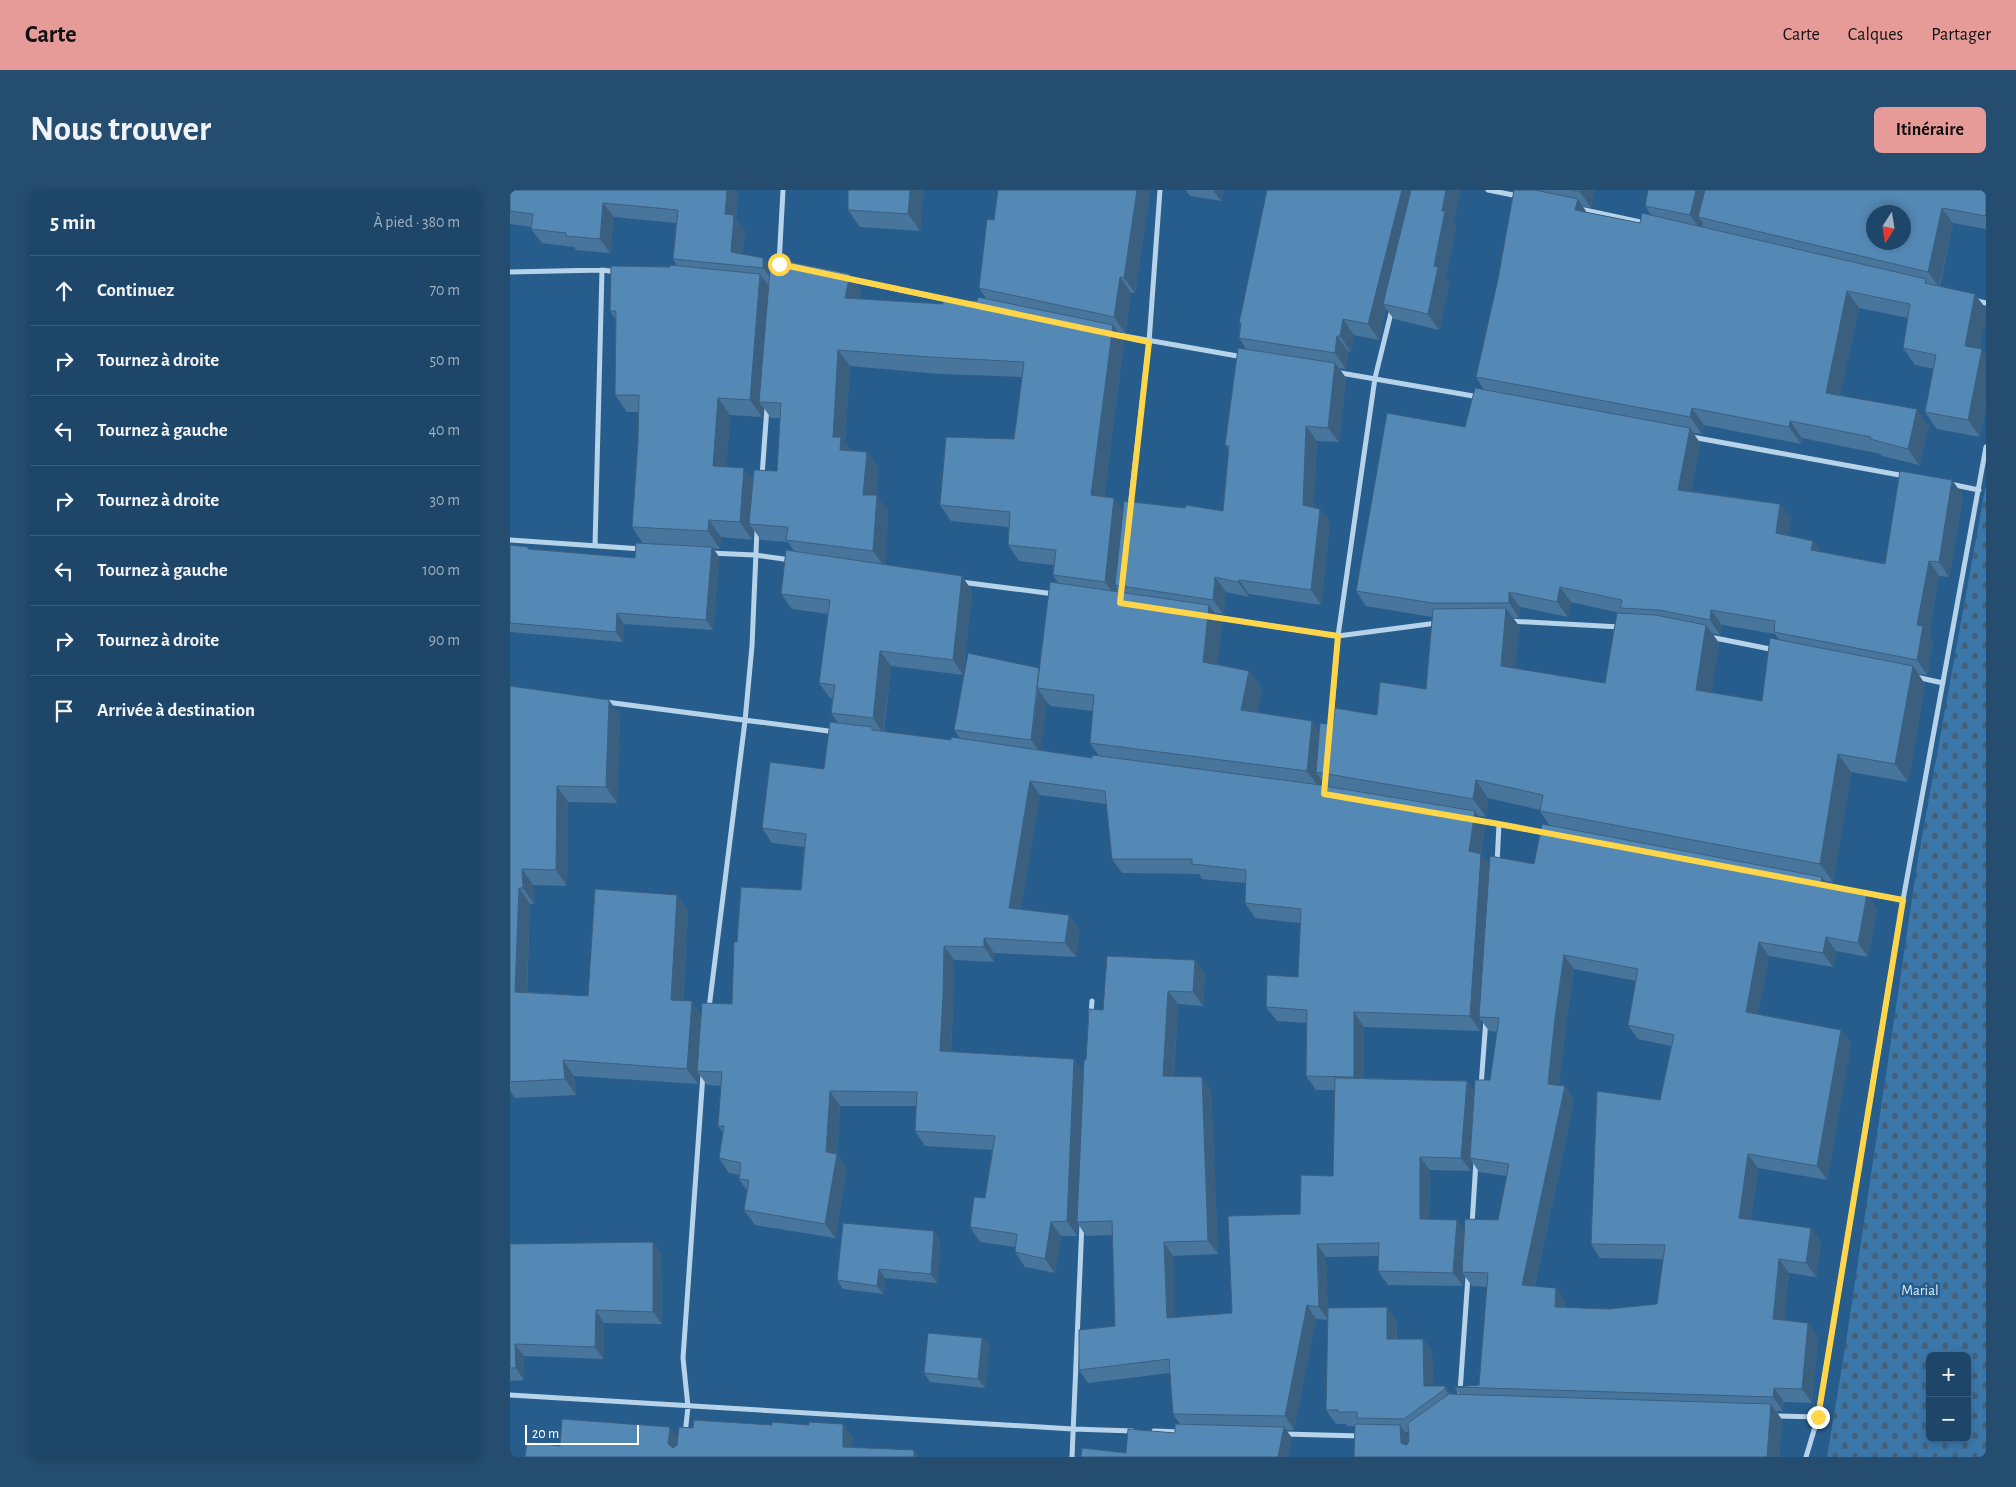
<!DOCTYPE html>
<html lang="fr">
<meta charset="utf-8">
<style>
:root{--surface:#1d4669;--page:#254d6f;--text:#f1f3f6;--muted:#a0b1c0;--line:#3b5e7d;--accent:#e69b98}
body{margin:0;font-family:"Alegreya Sans",sans-serif;background:var(--page);color:var(--text)}
.controls{position:absolute;right:15px;bottom:15px;display:grid;overflow:hidden;border-radius:8px;box-shadow:0 2px 8px #0003}
.controls button{width:45px;height:45px;display:grid;place-items:center;padding:0;border:0;border-bottom:1px solid var(--line);background:var(--surface);color:var(--text);font:25px sans-serif}
.compass{position:absolute;left:1356px;top:15px;width:45px;height:45px;border-radius:50%;background:var(--surface);box-shadow:0 2px 8px #0003;rotate:192deg}
.scale{position:absolute;left:15px;bottom:12px;width:114px;box-sizing:border-box;padding-left:5px;border:2px solid #fff;border-top:0;font-size:14px;line-height:18px;white-space:nowrap;color:#fff;-webkit-text-stroke:4px #275d8c;paint-order:stroke}
.stop{position:absolute;width:15px;height:15px;margin:-11px;border:4px solid #ffd54a;border-radius:50%;background:#fff}
.stop.end{background:#ffd54a;border-color:#fff;box-shadow:0 1px 5px #0008}
.list{margin:0;padding:0;list-style:none}
h2{display:flex;justify-content:space-between;align-items:center;height:65px;margin:0;padding:0 20px;font-size:21px}
h2 small{font-size:16px;font-weight:400;color:var(--muted)}
.list li{display:grid;grid-template-columns:32px 1fr auto;gap:15px;align-items:center;box-sizing:border-box;height:70px;padding:0 20px;border-top:1px solid var(--line)}
.list b{display:block;font-size:19px;white-space:nowrap}
.list em{font-size:16px;font-style:normal;color:var(--muted)}
.icon{flex:none;width:28px;height:28px;fill:none;stroke:currentColor;stroke-width:2;stroke-linecap:round;stroke-linejoin:round}
.map{position:relative;flex:none;width:1476px;height:1267px;overflow:hidden;border-radius:8px}
header{display:flex;align-items:center;gap:30px;box-sizing:border-box;height:70px;padding:0 25px;background:var(--accent);color:#111}
header strong{font-size:24px}
nav{display:flex;gap:28px;margin-inline-start:auto;font-size:18px}
.intro{display:flex;align-items:center;justify-content:space-between;box-sizing:border-box;height:120px;padding:0 30px}
h1{margin:0;font-size:35px}
.button{padding:12px 22px;border-radius:8px;background:var(--accent);color:#111;font-size:18px;font-weight:700}
main{display:flex;gap:30px;padding:0 30px}
aside{flex:1;background:var(--surface);border-radius:8px;box-shadow:0 2px 8px #0003}
.map>svg:first-child{display:block}
.cemetery{fill:url(#cemetery-stones);fill-rule:evenodd}
.lines{fill:none;stroke-linecap:round;stroke-linejoin:round}
.minor{stroke:#b7d3ea;stroke-width:5}
.wall{fill:#48759c;fill-rule:evenodd}
.shaded-wall{fill:#3b5f7f}
.building{fill:#5488b5;stroke:#3b5f7f;fill-rule:evenodd}
.route{stroke:#ffd54a;stroke-width:6}
.labels{text-anchor:middle;stroke-width:5;stroke-linejoin:round;paint-order:stroke}
.park-label{font-size:15px;fill:#dbebf8;stroke:#275d8c}
</style>
<header>
<strong>Carte</strong>
<nav><a>Carte</a><a>Calques</a><a>Partager</a></nav>
</header>
<div class="intro"><h1>Nous trouver</h1><a class="button">Itinéraire</a></div>
<main>
<aside>
<h2>5 min<small>À pied · 380 m</small></h2>
<ul class="list">
<li><svg class="icon" aria-label="ahead" viewBox="0 0 24 24"><path d="M12 20V5M6 11l6-6 6 6"/></svg><div><b>Continuez</b></div><em>70 m</em></li>
<li><svg class="icon" aria-label="right" viewBox="0 0 24 24"><path d="M7 20v-9h11M14 6l5 5-5 5"/></svg><div><b>Tournez à droite</b></div><em>50 m</em></li>
<li><svg class="icon" aria-label="left" viewBox="0 0 24 24"><path d="M17 20v-9H6M10 6l-5 5 5 5"/></svg><div><b>Tournez à gauche</b></div><em>40 m</em></li>
<li><svg class="icon" aria-label="right" viewBox="0 0 24 24"><path d="M7 20v-9h11M14 6l5 5-5 5"/></svg><div><b>Tournez à droite</b></div><em>30 m</em></li>
<li><svg class="icon" aria-label="left" viewBox="0 0 24 24"><path d="M17 20v-9H6M10 6l-5 5 5 5"/></svg><div><b>Tournez à gauche</b></div><em>100 m</em></li>
<li><svg class="icon" aria-label="right" viewBox="0 0 24 24"><path d="M7 20v-9h11M14 6l5 5-5 5"/></svg><div><b>Tournez à droite</b></div><em>90 m</em></li>
<li><svg class="icon" aria-label="arrive" viewBox="0 0 24 24"><path d="M6 21V4h12l-3 4 3 4H6"/></svg><div><b>Arrivée à destination</b></div></li>
</ul>
</aside>
<div class="map">
<svg width="1476" height="1267" viewBox="0 0 1476 1267">
<defs>
<pattern id="cemetery-stones" width="16" height="16" patternUnits="userSpaceOnUse" patternTransform="scale(1.25)"><rect width="16" height="16" fill="#3c77a9"/><path d="M2 7V4a2 2 0 0 1 4 0v3zM10 15v-3a2 2 0 0 1 4 0v3z" fill="#455f76"/></pattern>
</defs>
<rect width="100%" height="100%" fill="#275d8c"/>
<!-- cemetery -->
<path class="cemetery" d="M1476,294V1267H1317L1337,1146L1408,669ZM1420,1166H1457V1248H1420Z"/>
<g class="lines">
<!-- minor -->
<path class="minor" d="M978,0L1008,6
M1070,19L1135,33
M269,74L273,0
M0,82L92,80L107,82
M339,89L438,110
M1464,110L1476,113
M603,144L733,167
M825,182L969,207
M1182,247L1395,286
M252,286L257,217
M1440,294L1469,300
M620,318L639,152L650,0
M0,350L132,359
M85,356L92,80
M200,363L245,365L281,370
M451,392L544,404
M703,427L828,446L927,433
M998,431L1110,437
M1200,447L1265,460
M1406,487L1433,493
M96,512L326,542
M820,541L828,446L865,188L882,119
M966,630L1036,643
M987,674L989,634
M1327,698L1393,710
M199,818L235,531L242,456L247,339
M581,824L582,811
M971,896L976,829
M962,1035L966,971
M950,1202L958,1086
M0,1205L563,1239L623,1241
M1264,1226L1308,1227
M644,1241L671,1242
M175,1244L178,1217L173,1168L193,884
M774,1244L851,1246
M562,1267L572,1033
M1296,1267L1308,1227L1393,710L1476,257"/>
</g>
<!-- wall -->
<path class="wall" d="M0,0H228L226,28L235,40L232,64L253,68L260,78L340,84L351,100L349,109L433,114L467,111L476,108L469,98L484,30L640,0L625,103H621L615,143L607,141L614,151L594,307L613,320L675,318L713,321L719,260L715,255L736,159L729,148L730,135L729,133L944,33L946,37L936,88L939,93L929,140L884,129L876,119L869,150L844,145L841,162L838,161L836,179L829,178L836,188L829,252L807,251L803,318L810,319L820,333L811,415L739,404V407L716,402L713,424L705,423L712,433L707,474L739,481L752,499L747,522L802,531L809,542L823,535L867,525L916,499L922,427L856,416L846,401L955,237L974,200L966,187L988,89L1004,0H1085L1081,18L1072,16L1076,22L1130,33L1141,25L1135,16L1476,0V39L1443,33L1430,96L1465,104L1476,119V126L1469,159L1476,166V214L1470,247L1427,239L1415,222L1424,179L1405,175L1393,158L1398,128L1349,118L1330,205L1419,236L1409,275L1372,266L1371,264L1292,248L1291,254L1194,235L1192,244L1183,243L1190,253L1181,301L1270,314L1281,329L1278,346L1303,351L1311,362L1375,374L1453,305L1439,387L1429,386L1419,445L1423,451L1417,485L1408,484L1415,494L1398,592L1341,582L1323,692L1315,691L1318,696L1367,718L1358,767L1326,761L1323,777L1259,766L1248,824L1331,840L1341,854L1317,990L1248,978L1241,1029L1311,1052L1306,1087L1279,1083L1274,1130L1298,1133L1308,1147L1302,1213L1274,1212L1273,1221H1266L1272,1230L1269,1267H844L845,1236H837L836,1234H826L816,1220L877,1117L887,1131V1149H913L922,1163L923,1196H935L941,1204H949L944,1197L969,1195L977,1097L962,1096L954,1085L953,1096L878,1095L868,1081L869,1066L816,1067L818,1130L806,1129L784,1240H776L782,1248L616,1263L665,1243L670,1234L663,1224L660,1183L578,1193L569,1180L605,1136L603,1045L576,1046L568,1034L567,1046H551L545,1083L515,1077L505,1062V1057L470,1052L460,1037L475,1008L482,960L415,956L405,941L406,916H330L327,964L337,978L325,1048L245,1035L234,1020L237,1001L229,989V985L219,983L209,968L213,942L208,936L211,896L197,895L189,884L188,894L64,886L66,905L5,908L0,901V496L110,525L107,613L58,612L57,696L23,695L24,714H20L17,802L78,806L167,705L178,720L173,811L191,823L222,814L227,752L291,700L294,657L262,653L252,638L314,579L328,533L321,523L323,509L320,508L309,493L319,424L282,419L271,404L284,361L278,352L251,350L243,339L242,350L211,347L210,359L203,358L209,367L203,440L114,434L113,452L0,442V355L20,359L125,368L133,353L122,337L128,251L129,222H117L105,205L106,130L100,121L160,77L167,76L163,69L166,33L104,27L100,63L66,60L64,57L32,53L21,39L22,37L0,34ZM340,176L430,184L512,187L504,249L430,315L441,331L499,337L498,355L509,371L544,375L543,385L548,393L529,478L444,540L450,548L441,550L374,542L381,476L453,485L462,401L452,386L375,375L378,321L366,305L368,278L357,262L340,260L335,253ZM253,217L261,228H270L267,281L243,290L216,277L220,225L252,227ZM1061,412L1114,424L1095,493L1005,479L1009,436L1003,428H1009L1010,417L1058,427ZM1212,435L1265,444L1269,449L1252,511L1201,502L1209,453L1202,443L1210,445ZM537,512L540,516L583,521L580,553L589,566L582,568L530,560ZM811,589L816,596L810,595ZM530,605L596,614L602,669L612,683L689,684L692,689L736,693L735,713L745,728L790,733L788,787L756,817L767,831L797,833L796,886L806,900H825L823,986L790,1024L722,1123L665,1127L663,1066L708,1064L701,901L692,887H664L668,814L693,816L695,784L685,770L593,820L576,870L573,882L441,861L443,820L444,770L484,772V763L566,767L569,739L511,720ZM978,608L1030,620V621L1040,636L1024,674L980,675L971,664L975,636L968,626L976,627ZM1064,779L1126,791L1118,835L1128,849L1161,856L1150,910L1081,1054L1090,1068L1153,1069L1147,1114L1099,1119L1056,1118V1112L1025,1096L1064,910L1055,896L1049,895L1055,842ZM971,830L979,841L987,842L980,890L964,901L957,891L854,888V837L970,841ZM961,970L969,982L997,986L988,1030L955,1041L947,1030L919,1029L920,980L961,981ZM895,1242H899V1249Z
M338,0H413L410,41L350,37L338,20Z
M676,0H713L711,11L680,6Z
M430,1050L427,1093L375,1088L373,1104L333,1099L327,1090Z
M143,1052L151,1064L152,1134L94,1133L93,1169L14,1166V1190L0,1191V1054Z
M472,1148L479,1156L475,1198L420,1192L414,1183Z"/>
<!-- shaded-wall -->
<path class="shaded-wall" d="M217,0H228L226,28L235,40L231,76L221,62L215,24Z
M400,0H413L410,41L398,24Z
M627,0H640L625,103L614,88Z
M703,0H713L711,11Z
M892,0H906L873,114L876,119L869,150L858,134Z
M936,0H951L944,33L946,37L936,88L939,93L929,140L918,124L932,21Z
M1071,0H1085L1081,18L1070,2Z
M1186,0H1201L1188,27L1193,33L1191,41L1180,25Z
M1068,9L1079,26L1065,20Z
M93,13L104,27L100,63L90,49Z
M1432,18L1443,33L1429,97L1418,82Z
M253,68L264,82L263,92L253,78Z
M250,84L262,101L249,212L253,217L252,227L240,210Z
M340,84L351,100L346,124L335,108Z
M610,87L621,103L615,143L604,127Z
M1337,101L1349,118L1327,219L1316,203Z
M1465,104L1476,119V126L1467,173L1455,156Z
M833,129L844,145L841,162L830,146Z
M603,135L614,151L592,321L581,305Z
M827,146L838,161L836,179L825,163Z
M1472,159L1476,166V214L1470,247L1458,230Z
M328,160L340,176L335,253L342,263L330,260L323,247Z
M825,173L836,188L829,252L818,238Z
M208,208L220,225L215,293L203,276Z
M1182,218L1194,235L1192,244L1180,227Z
M1407,219L1419,236L1409,275L1398,259Z
M1280,231L1292,248L1291,254L1279,237Z
M796,236L807,251L803,330L793,315Z
M1180,238L1190,253L1179,314L1168,300Z
M357,262L368,278L365,321L353,305Z
M234,278L246,295L239,334L243,339L242,350L230,332Z
M1442,290L1453,305L1439,387L1429,372Z
M367,305L378,321L375,378L363,361Z
M604,308L615,324L605,395L607,398L606,408L595,392Z
M1270,314L1281,329L1277,358L1266,343Z
M810,319L820,333L811,415L801,400Z
M199,330L211,347L210,359L198,341Z
M1303,351L1313,366L1301,360Z
M202,357L209,367L203,440L196,430Z
M1419,371L1429,386L1419,445L1423,451L1417,485L1407,470V435Z
M452,386L462,401L453,485L443,470Z
M705,387L716,402L713,424L703,410Z
M729,390L739,404V407L728,392Z
M1050,397L1061,412L1058,427L1047,412Z
M999,402L1010,417L1009,428L999,413Z
M699,415L712,433L706,490L693,472Z
M996,418L1009,436L1004,495L991,476Z
M1201,420L1212,435L1210,445L1200,430Z
M107,423L114,434L113,452L106,442Z
M1196,435L1209,453L1199,518L1186,500Z
M370,461L381,476L373,543L363,528Z
M1403,476L1415,494L1398,592L1385,574Z
M739,481L752,499L744,538L731,520Z
M528,499L537,512L530,563L521,550Z
M99,510L110,525L107,613L96,597Z
M802,531L814,550L806,582L811,589L810,599L797,581Z
M1328,564L1341,582L1323,692L1310,674Z
M966,590L978,608L976,627L963,609Z
M520,591L530,605L509,733L499,718Z
M47,596L58,612L57,696L46,680Z
M965,621L975,636L969,676L959,661Z
M971,664L982,678L969,827L971,830L970,841L960,826Z
M12,679L23,695L24,714L13,698Z
M1312,687L1322,701L1311,694Z
M9,698L20,714L16,817L5,802Z
M1357,704L1367,718L1358,767L1348,753Z
M167,705L178,720L172,826L161,810Z
M559,725L569,739L566,767L555,753Z
M1316,747L1326,761L1323,777L1313,763Z
M474,748L484,763V772L474,757Z
M1249,752L1259,766L1246,836L1236,822Z
M434,756L444,770L443,820L440,875L430,861Z
M1054,765L1064,779L1055,842L1048,908L1038,894L1045,828Z
M685,770L695,784L693,816L683,802Z
M658,801L668,814L663,900L653,886Z
M182,811L193,827L187,881L189,884L188,894L177,879Z
M844,822L854,837V901L844,887Z
M1331,840L1341,854L1317,990L1307,976Z
M564,869L574,883L567,1032L568,1034L567,1046L557,1031Z
M53,870L64,886L66,905L55,889Z
M692,887L701,901L708,1064L698,1051Z
M957,891L966,904L960,968L961,970V981L951,968Z
M1055,896L1064,910L1022,1109L1012,1095Z
M320,901L330,916L327,964L337,978L325,1048L315,1034L316,962Z
M1238,964L1248,978L1239,1042L1229,1028Z
M910,967L920,980L919,1042L910,1029Z
M947,1030L956,1043L952,1082L954,1085L953,1096L943,1083Z
M541,1032L551,1046L545,1083L535,1069Z
M1301,1038L1311,1052L1306,1087L1296,1073Z
M424,1041L430,1050L427,1093L421,1084Z
M143,1052L151,1064L152,1134L143,1122Z
M654,1052L663,1066L666,1141L657,1128Z
M807,1054L816,1067L818,1130L809,1117Z
M1269,1069L1279,1083L1273,1143L1263,1129Z
M369,1079L375,1088L373,1104L367,1096Z
M1046,1098L1056,1112L1055,1131L1045,1117Z
M797,1115L806,1129L784,1240L775,1226Z
M877,1117L887,1131L886,1163L877,1149Z
M86,1120L94,1133L93,1169L85,1157Z
M1298,1133L1308,1147L1302,1213L1292,1199Z
M472,1148L479,1156L475,1198L468,1189Z
M913,1149L922,1163L924,1207L914,1196Z
M5,1154L14,1166V1190L6,1178Z
M935,1196L945,1210V1213L935,1199Z
M1264,1198L1274,1212L1273,1221L1263,1207Z
M1261,1214L1272,1230L1269,1267H1257Z
M333,1234L343,1248L342,1267L333,1257Z
M890,1235L901,1251L902,1267L891,1253Z
M160,1237L170,1250L168,1267L158,1254Z
M774,1237L782,1248L778,1267H768Z
M404,1260L409,1267H404Z"/>
<!-- building -->
<path class="building" d="M0,0H217L215,24L224,25L221,62L253,68V78L163,69L168,20L93,13L90,49L56,46V43L21,39L23,24L0,21Z
M338,0H400L398,24L338,20Z
M488,0H627L614,88L610,87L604,127L469,98L477,29L484,30Z
M757,0H892L858,134L833,129L830,146H827L825,163L729,148L731,133H729Z
M901,0H936L932,21H935L924,76L928,77L918,124L873,114Z
M1004,0H1025L1068,9L1065,20L1130,33L1132,23L1416,89L1415,93L1465,104L1455,156L1472,159L1458,230L1415,222L1426,165L1393,158L1400,114L1337,101L1316,203L1407,219L1398,259L1360,249L1361,247L1280,231L1279,237L1182,218L1180,227L966,187L988,89Z
M1062,0H1071L1070,2Z
M1138,0H1186L1180,25L1135,16Z
M1195,0H1476V26L1432,18L1418,82L1188,27ZM1364,22H1394V52H1364Z
M261,68L340,84L335,108L433,114V108L467,111L468,107L603,135L581,305L604,308L595,392L543,385L546,360L498,355L500,322L430,315L436,247L504,249L514,172L419,167L328,160L323,247H331L330,260L357,262L353,305H367L363,361L276,350L278,337L239,334L244,280L267,281L271,213L249,212Z
M160,75L250,84L240,210L208,208L203,276L234,278L230,332L199,330L198,341L122,337L128,251L129,205H105L106,121H100L101,76L160,77Z
M728,158L825,173L818,238L796,236L793,315L810,319L801,400L729,390L728,392L705,387L703,410L605,395L614,311L675,318L676,315L713,321L719,256L715,255Z
M965,198L1180,238L1168,300L1270,314L1266,343L1303,351L1301,360L1375,374L1390,281L1442,290L1429,372L1419,371L1407,435L1413,436L1407,470L1264,442L1265,431L1201,420L1200,430L1149,420L1110,418L1112,410L1050,397L1047,412L999,402V413H923L846,401L877,223L955,237Z
M126,353L202,357L196,430L107,423L106,442L0,433V355L18,357V359L125,368Z
M276,360L452,386L443,470L370,461L363,528L321,523L325,495L309,493L320,410L271,404Z
M540,392L699,415L693,472L739,481L731,520L802,531L797,581L580,553L584,505L527,498Z
M996,418L991,476L1095,493L1107,423L1146,425L1196,435L1186,500L1252,511L1260,448L1403,476L1385,574L1328,564L1310,674L1030,621L1033,605L966,590L963,609L806,582L810,533L823,535L825,518L867,525L870,492L916,499L923,419Z
M458,463L529,478L521,550L444,540Z
M0,496L99,510L96,597L47,596L46,680L12,679L13,698H9L5,802L78,806L85,699L167,705L161,810L182,811L177,879L53,870L55,889L0,892Z
M320,532L362,537V540L441,550V547L582,568V565L803,594L965,621L959,661L971,664L960,826L844,822V887L796,886L797,820L756,817L757,785L788,787L791,719L735,713L736,680L682,674V669H602L595,601L520,591L499,718L559,725L555,753L474,748V757L434,756L433,806L430,861L564,869L557,1031L541,1032L535,1069L505,1062L507,1044L460,1037L464,1007L475,1008L485,946L405,941L407,902L320,901L316,962L327,964L315,1034L234,1020L239,990L229,989L231,973L209,968L214,936H208L212,882L187,881L192,813L222,814L224,752H227L231,697L291,700L296,644L252,638L260,572L314,579Z
M1032,634L1312,687L1311,694L1357,704L1348,753L1316,747L1313,763L1249,752L1236,822L1331,840L1307,976L1238,964L1229,1028L1301,1038L1296,1073L1269,1069L1263,1129L1298,1133L1292,1199L1264,1198L1263,1207L944,1197L969,1195L978,1083L952,1082L955,1029L988,1030L999,974L960,968L965,890H980L989,828L969,827L980,666L1024,674ZM1054,765L1128,779L1118,835L1164,845L1150,910L1087,901L1081,1054L1155,1055L1147,1114L1099,1119L1045,1117L1046,1098L1012,1095L1055,896L1038,894L1045,828Z
M597,766L685,770L683,802L658,801L653,886L692,887L698,1051L654,1052L657,1128L722,1123L718,1026L790,1024L791,985L823,986L825,888L957,891L951,968L910,967V1029L947,1030L943,1083L868,1081L869,1053L807,1054L809,1117L797,1115L775,1226L663,1224L659,1169L569,1180V1140L605,1136L602,1031L567,1032L574,870H576L579,819L593,820Z
M333,1033L424,1041L421,1084L369,1079L367,1096L327,1090Z
M143,1052V1122L86,1120L85,1157L5,1154L6,1178H0V1054Z
M877,1117V1149H913L914,1196H935V1199L894,1229L847,1228V1222H828V1220H816L818,1118Z
M418,1143L472,1148L468,1189L414,1183Z
M939,1204L1261,1214L1257,1267H844L845,1234L890,1235L891,1253L897,1255L899,1251L898,1233Z
M52,1229L160,1237L158,1254L163,1258L167,1255L169,1237L183,1238L184,1230L262,1235V1232L299,1235V1232L333,1234V1257L404,1260V1267H15L17,1252L50,1256Z
M665,1234L774,1237L768,1267H571L572,1258L616,1263L618,1239L665,1243Z"/>
<g class="lines">
<!-- route -->
<path class="route" d="M269,74L639,152L610,413L828,446L814,604L989,634L1393,710L1308,1227"/>
</g>
<g class="labels">
<!-- park labels -->
<g class="park-label">
<text x="1410" y="1105">Marial</text>
</g>
</g>
</svg>
<div class="controls">
<button>+</button>
<button>−</button>
</div>
<svg class="compass" viewBox="-18 -18 36 36"><path d="M0-13l5 13h-10z" fill="#e53935"/><path d="M0 13l5-13h-10z" fill="#a0b1c0"/></svg>
<div class="scale">20 m</div>
<div class="stop" style="left:269px;top:74px"></div>
<div class="stop end" style="left:1308px;top:1227px"></div>
</div>
</main>
